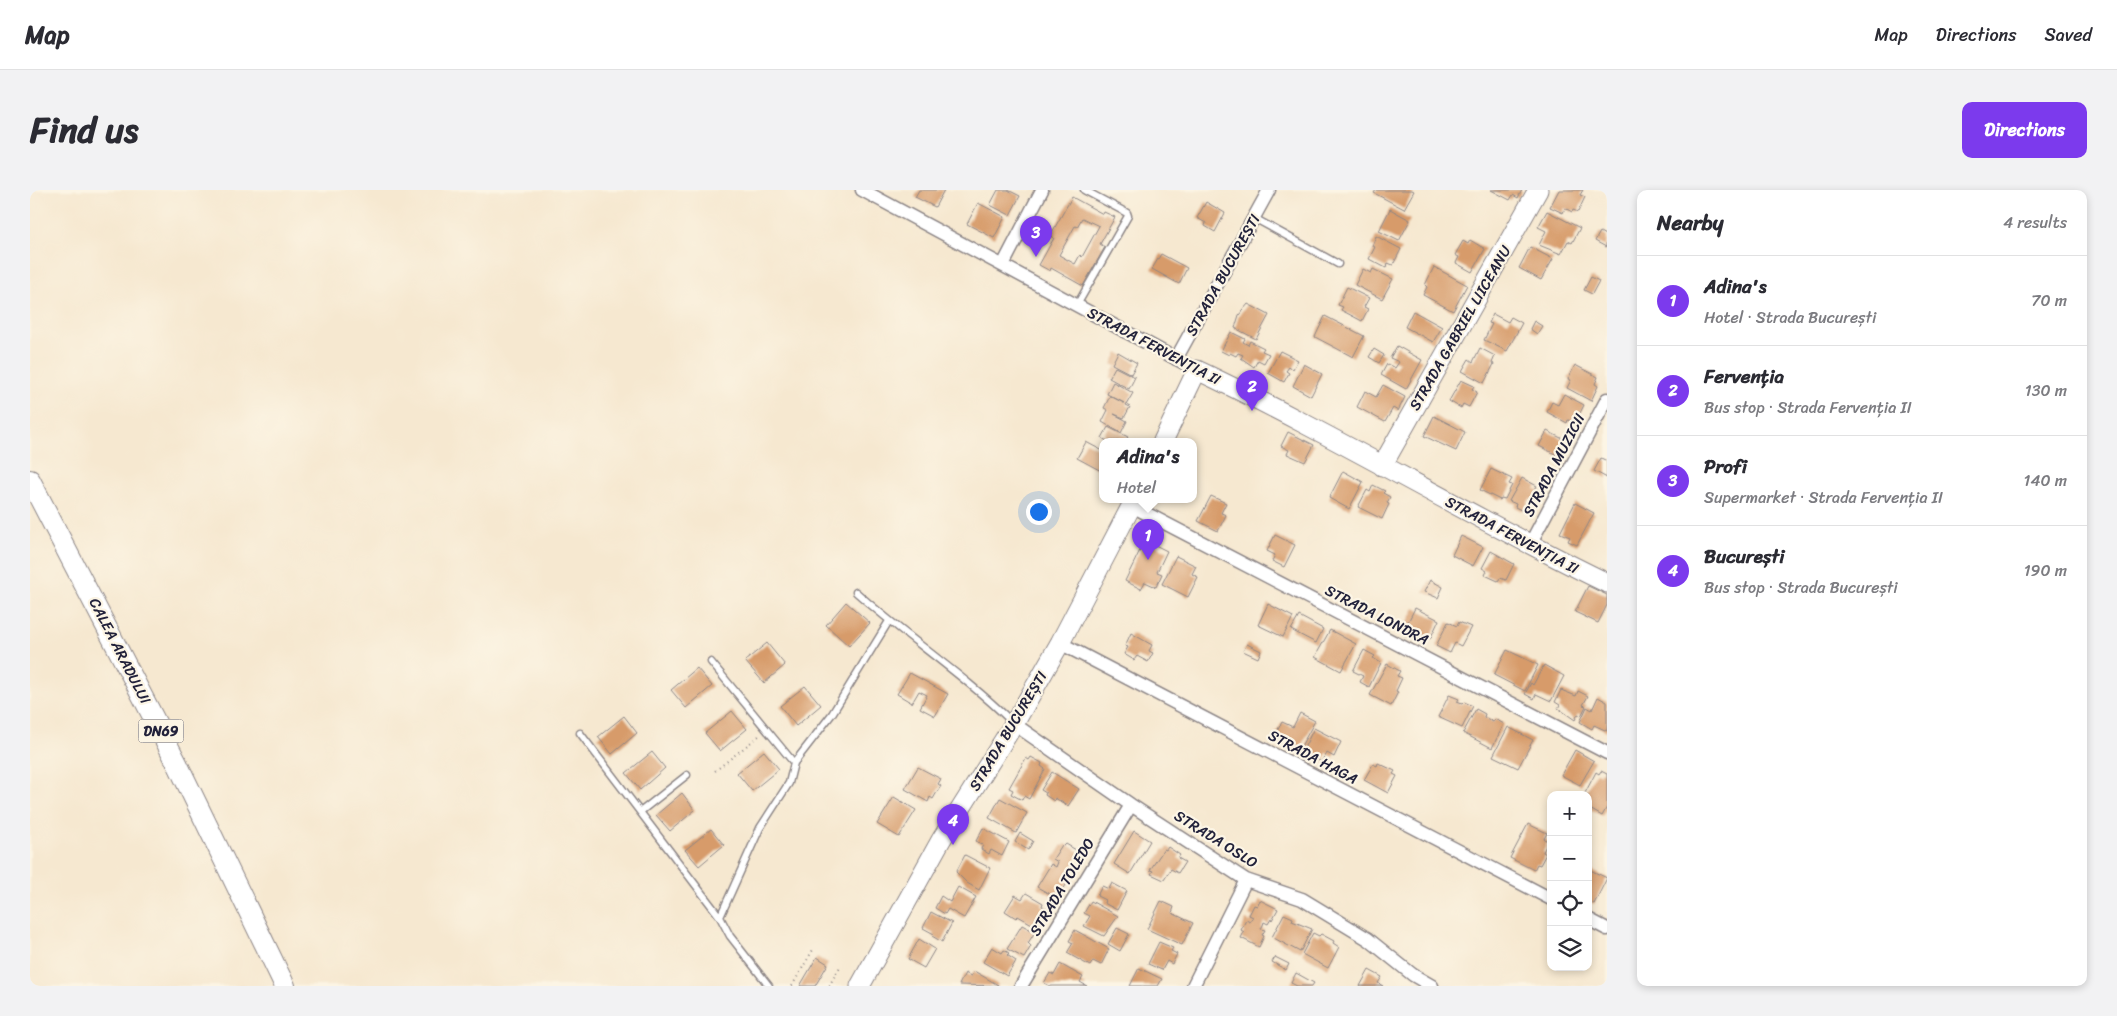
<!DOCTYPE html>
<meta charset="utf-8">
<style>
:root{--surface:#fff;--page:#f2f2f3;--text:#2b2b33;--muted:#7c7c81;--line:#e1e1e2;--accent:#7c3aed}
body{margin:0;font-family:Sriracha,sans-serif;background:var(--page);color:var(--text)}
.controls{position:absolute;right:15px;bottom:15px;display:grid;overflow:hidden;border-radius:10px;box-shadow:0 2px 8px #0003}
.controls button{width:45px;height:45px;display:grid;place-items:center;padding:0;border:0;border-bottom:1px solid var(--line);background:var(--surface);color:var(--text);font:25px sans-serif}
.you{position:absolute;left:1008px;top:321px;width:18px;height:18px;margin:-12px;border:4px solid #fff;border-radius:50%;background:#1a73e8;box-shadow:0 0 0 8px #1a73e833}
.badge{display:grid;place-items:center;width:32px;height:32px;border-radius:50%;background:var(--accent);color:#fff;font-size:16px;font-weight:700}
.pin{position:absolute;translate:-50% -41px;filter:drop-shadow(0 1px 2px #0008)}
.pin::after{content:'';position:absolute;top:26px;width:18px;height:15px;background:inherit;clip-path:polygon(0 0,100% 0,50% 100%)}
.popup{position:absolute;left:1069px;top:248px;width:98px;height:65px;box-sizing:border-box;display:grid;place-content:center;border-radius:10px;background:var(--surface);filter:drop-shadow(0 1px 4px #0005);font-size:16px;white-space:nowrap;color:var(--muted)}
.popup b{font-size:19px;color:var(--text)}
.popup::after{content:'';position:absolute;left:50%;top:100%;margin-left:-10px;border:10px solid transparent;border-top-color:var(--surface)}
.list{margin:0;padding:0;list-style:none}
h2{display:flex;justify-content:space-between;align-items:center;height:65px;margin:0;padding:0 20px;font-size:21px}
h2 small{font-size:16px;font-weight:400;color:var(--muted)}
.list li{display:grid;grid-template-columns:32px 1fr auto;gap:15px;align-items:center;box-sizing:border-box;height:90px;padding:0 20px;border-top:1px solid var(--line)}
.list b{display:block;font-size:19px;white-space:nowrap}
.list p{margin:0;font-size:16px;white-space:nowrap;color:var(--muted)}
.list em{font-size:16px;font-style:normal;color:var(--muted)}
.icon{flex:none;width:28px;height:28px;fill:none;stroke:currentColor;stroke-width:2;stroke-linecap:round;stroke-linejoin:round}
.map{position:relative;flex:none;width:1577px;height:796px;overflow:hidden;border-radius:10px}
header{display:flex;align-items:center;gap:30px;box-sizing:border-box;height:70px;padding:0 25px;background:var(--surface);border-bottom:1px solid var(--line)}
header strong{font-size:24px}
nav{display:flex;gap:28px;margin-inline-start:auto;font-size:18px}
.intro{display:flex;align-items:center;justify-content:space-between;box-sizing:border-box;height:120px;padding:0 30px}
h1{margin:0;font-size:35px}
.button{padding:12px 22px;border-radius:10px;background:var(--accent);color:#fff;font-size:18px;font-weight:700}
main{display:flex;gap:30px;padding:0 30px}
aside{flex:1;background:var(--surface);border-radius:10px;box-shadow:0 2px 8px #0003}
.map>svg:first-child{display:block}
.building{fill:#d79b6b;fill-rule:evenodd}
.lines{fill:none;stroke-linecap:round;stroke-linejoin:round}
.lane-casing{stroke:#8c8586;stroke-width:9}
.street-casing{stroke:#8c8586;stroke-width:15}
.secondary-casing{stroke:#8c8586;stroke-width:21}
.primary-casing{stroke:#8c8586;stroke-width:22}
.path{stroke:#8c8586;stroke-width:2;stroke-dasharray:1 4;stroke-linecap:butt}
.lane{stroke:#fff;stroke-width:6}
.street{stroke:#fff;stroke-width:12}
.secondary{stroke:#fff;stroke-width:19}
.primary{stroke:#fff;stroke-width:20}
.labels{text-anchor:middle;stroke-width:4.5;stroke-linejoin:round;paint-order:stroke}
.shield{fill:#fcf5e5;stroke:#63616e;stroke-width:1}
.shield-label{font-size:14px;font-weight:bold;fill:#22223b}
.street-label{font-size:15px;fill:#22223b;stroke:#fcf5e5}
</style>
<header>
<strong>Map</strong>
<nav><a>Map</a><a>Directions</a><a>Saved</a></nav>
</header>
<div class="intro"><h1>Find us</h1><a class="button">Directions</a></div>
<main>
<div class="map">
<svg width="1577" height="796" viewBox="0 0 1577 796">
<rect width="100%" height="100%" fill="#fcf5e5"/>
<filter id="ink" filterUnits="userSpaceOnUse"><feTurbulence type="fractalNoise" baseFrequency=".02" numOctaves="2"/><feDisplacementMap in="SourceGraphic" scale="10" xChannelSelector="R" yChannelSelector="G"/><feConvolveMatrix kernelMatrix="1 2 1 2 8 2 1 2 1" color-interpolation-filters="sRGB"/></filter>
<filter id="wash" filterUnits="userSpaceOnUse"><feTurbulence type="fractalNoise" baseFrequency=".0096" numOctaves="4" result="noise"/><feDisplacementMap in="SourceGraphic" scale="20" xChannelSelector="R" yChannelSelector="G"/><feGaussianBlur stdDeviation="1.12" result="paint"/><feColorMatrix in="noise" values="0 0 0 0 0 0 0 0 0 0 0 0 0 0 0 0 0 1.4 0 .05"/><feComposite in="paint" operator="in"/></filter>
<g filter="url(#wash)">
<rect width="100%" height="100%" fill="#f6e8d0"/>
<g id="blocks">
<!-- building -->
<path class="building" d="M889,0H914L905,17L885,7Z
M968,0H978L990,6L980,25L960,15Z
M1346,0H1382L1384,1L1374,19L1344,3Z
M1461,0H1492L1488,8L1483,5L1480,10Z
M1529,0H1553L1550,5L1555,7L1548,22L1543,20L1542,22L1535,18L1533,23L1520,17Z
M1042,7L1073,24L1074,22L1085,27L1070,54L1075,57L1053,96L1021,78L1020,81L1009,75L1024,48L1020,46ZM1052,28L1069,36L1052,67L1050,65L1045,74L1029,65L1045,36L1047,37Z
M1176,12L1195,23L1185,42L1175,36L1176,33L1167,28Z
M948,13L975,27L964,48L937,34Z
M1360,19L1380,30L1369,51L1349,41Z
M1517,21L1550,38L1542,53L1538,51L1531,64L1509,55L1516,41L1508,37Z
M1570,42L1577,46L1576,57L1565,51Z
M1346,46L1371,59L1363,75L1358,73L1356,78L1339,69L1345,57L1342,56Z
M1440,50L1455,59L1442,82L1426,73L1429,67L1425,65L1433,51L1438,54Z
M1500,57L1523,69L1511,90L1489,78Z
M1131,64L1157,78L1149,94L1122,79Z
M1404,77L1437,95L1423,121L1393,105L1397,97L1395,95Z
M1333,79L1341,83L1343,79L1363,89L1352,109L1325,95Z
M1561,87L1569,91L1562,104L1554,100Z
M1317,97L1339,108L1334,117L1338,119L1332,131L1311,120L1313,117L1308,115Z
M1218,114L1239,125L1226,149L1205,138L1209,125Z
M1383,121L1412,137L1403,152L1375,137Z
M1463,124L1478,132L1481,127L1492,133L1477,161L1454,150L1462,134L1459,133Z
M1295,126L1334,146L1323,167L1285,147Z
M1504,131L1512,136L1507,144L1500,139Z
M1201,142L1215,149L1213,152L1218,155L1220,151L1234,158L1232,161L1239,164L1234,173L1228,170L1224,177L1211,168L1213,165L1208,163L1206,166L1200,163L1199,165L1191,161Z
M1367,156L1392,170L1376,199L1351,185L1357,174L1365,178L1369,172L1360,168Z
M1450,158L1465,166L1462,173L1464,174L1454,193L1432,181L1439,169L1443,172Z
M1344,159L1354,165L1349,173L1339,167Z
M1250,161L1268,170L1263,179L1259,177L1256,181L1259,183L1254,192L1238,183Z
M1088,162L1107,173L1101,184L1082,174Z
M1274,174L1292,184L1281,206L1263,196Z
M1545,175L1568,187L1565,194L1568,196L1561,211L1537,198L1541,190L1538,189Z
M1085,177L1105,187L1099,199L1079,188Z
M1431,190L1444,196L1442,199L1447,202L1439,217L1433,214L1431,218L1419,211Z
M1083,192L1103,203L1096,215L1100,217L1094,228L1084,224L1097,231L1091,243L1072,232L1078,220L1074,218L1080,206L1094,213L1077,204Z
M1353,195L1375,207L1368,221L1363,218L1355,232L1327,217L1335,201L1346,207Z
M1534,204L1554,215L1545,233L1538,230L1537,233L1517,222L1522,212L1528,215Z
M1404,226L1435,242L1426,261L1394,246Z
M1078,237L1098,247L1095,251H1077L1072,248Z
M1517,241L1539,252L1531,267L1509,256Z
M1258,242L1284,255L1275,272L1257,264L1259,260L1251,256Z
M1056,252L1073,261V282L1047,268Z
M1571,268L1577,271V288L1564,281Z
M1461,279L1482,289L1479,294L1482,295L1475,309L1471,308L1470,310L1450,300Z
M1313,281L1333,292L1319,319L1299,308Z
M1492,288L1507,296L1505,299L1509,300L1504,310L1500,309L1493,321L1485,317L1486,314L1479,311Z
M1343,295L1355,301L1353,303L1360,307L1357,313L1359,314L1352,329L1328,317L1337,300L1340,302Z
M1181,306L1196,313L1191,323L1196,325L1188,341L1168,331Z
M1545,313L1564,323L1547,355L1538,351L1540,347L1530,343Z
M1245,345L1265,355L1254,377L1242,371L1245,365L1237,361Z
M1431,346L1453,357L1443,376L1422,365Z
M1115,350L1137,361L1127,382L1132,384L1126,397L1115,392L1111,399L1095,391Z
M1461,361L1484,374L1476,390L1470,388L1468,391L1455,385L1457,381L1452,378Z
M1146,366L1166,376L1162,384L1168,387L1158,407L1132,394Z
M1400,390L1413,397L1408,408L1394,402Z
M1558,396L1577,405V415L1568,433L1545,422Z
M816,412L840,433L819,456L796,435Z
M1238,414L1263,427L1253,447L1228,435Z
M1385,418L1409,430L1400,449L1384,441L1380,448L1372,444Z
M1269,426L1293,439L1286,453L1261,440Z
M1418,432L1427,436L1429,432L1441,437L1431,456L1425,453L1420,463L1406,456Z
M1300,440L1326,454L1311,481L1285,467Z
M1101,443L1122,455L1119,461L1123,463L1118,472L1107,466L1104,470L1094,464L1098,457L1095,456Z
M737,453L755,475L734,493L715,471Z
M1217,454L1231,461L1228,468L1213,461Z
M1334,460L1345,466L1343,468L1351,473L1339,497L1330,492L1333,486L1323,481Z
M1477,460L1508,475L1495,501L1464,485Z
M1357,474L1370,481L1367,486L1372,488L1366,501L1368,502L1361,516L1340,505Z
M1514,475L1534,486L1521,511L1506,504L1504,509L1495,504L1501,493L1503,495Z
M667,478L682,496L656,518L641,500Z
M880,483L918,504L905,526L890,518L897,505L889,501L882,513L867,504Z
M775,496L791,515L766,536L750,516Z
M1531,500L1546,506L1548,501L1558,506L1553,515L1556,516L1551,526L1548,524L1545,530L1528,518L1530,515L1525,512Z
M1419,505L1429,509L1427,512L1432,514L1434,512L1443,516L1432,538L1408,527Z
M1568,507L1577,512V541L1564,535L1562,539L1550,532L1557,517L1562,520Z
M1446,519L1455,524L1454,527L1458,529L1463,532L1465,529L1474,534L1462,558L1433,543Z
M702,521L717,539L690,561L675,543Z
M1270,523L1285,531L1270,558L1245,545L1252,532L1263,537Z
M594,526L607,543L582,564L568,547Z
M1478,537L1503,550L1488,578L1463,566Z
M1284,538L1311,552L1304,567L1297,563L1292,572L1272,562Z
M1545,560L1564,571L1550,595L1531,585Z
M734,561L749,579L722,601L707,583Z
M622,562L635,578L610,600L596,583Z
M1001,567L1012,573L1011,576L1015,579L999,609L994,606L992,610L981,604L983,600L979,598L996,568L999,570Z
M1348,573L1365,581L1363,584L1367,586L1358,603L1334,590L1343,574L1347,576Z
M888,577L911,589L908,594L911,596L907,602L903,609L900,607L898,612L875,599Z
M1571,581L1577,584V617L1572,626L1558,618V605H1554L1566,582L1569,584Z
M1022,582L1049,599L1038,616L1025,608L1024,611L1015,605L1016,603L1011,600Z
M652,603L665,620L640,641L626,625Z
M864,607L886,620L869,647L847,634Z
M970,608L997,623L986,643L959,628Z
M1498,634L1517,643L1514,649L1518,651L1513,662L1516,664L1510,675L1507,674L1504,680L1480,668Z
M953,638L979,652L972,666L961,660L959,664L951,659L953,655L946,651Z
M681,639L694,655L669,676L655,660Z
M1104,641L1120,651L1100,684L1084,674Z
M990,643L1003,651L998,660L985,652Z
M1036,654L1051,663L1046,671L1049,673L1033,700L1030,698L1025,707L1007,697L1021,674L1026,677L1028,672L1023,669L1032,655L1034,656Z
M1138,657L1150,665L1148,668L1155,672L1148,683L1141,679L1134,690L1121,684L1123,681L1120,680L1134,659L1136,660Z
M935,665L960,678L949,700L937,693L926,682Z
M1558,679L1577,688L1564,714L1558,711Z
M1082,693L1097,701L1087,720L1074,713L1075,710L1067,706L1072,696L1079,699Z
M928,697L946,707L934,728L918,719L915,724L905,718L911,706L920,712Z
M996,703L1013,713L1012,716L1020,720L1009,738L988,726L986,728L975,721L985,705L992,709Z
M1230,710L1248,719L1242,730L1241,729L1238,734L1234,732L1233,735L1231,739L1235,740L1232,745L1234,746L1229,757L1211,748L1214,742L1211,740L1216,730L1220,732L1223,727L1219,725L1224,715L1227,716Z
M1061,711L1088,726L1074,746L1054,736L1060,726L1054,723Z
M1131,711L1144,717L1142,723L1163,733L1152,755L1117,739Z
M901,722L922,733L912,752L902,746L904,744L893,738Z
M1254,724L1263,728L1262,731L1282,739L1270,762L1242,747Z
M992,735L1005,742L998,753L1001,756L994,768L977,759Z
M1087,738L1099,744L1090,761L1078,754Z
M1045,740L1079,759L1071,775L1063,771L1060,776L1037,763L1043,753L1039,751Z
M1283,743L1289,746L1291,744L1304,751L1303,753L1309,757L1298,778L1272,764Z
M889,749L905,759L894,778L878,769Z
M1129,752L1143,758L1141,761L1147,764L1142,774L1137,771L1132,780L1118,774Z
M962,757L972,763L974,760L979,763L977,765L986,771L977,786L953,772Z
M787,767L798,774L785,796H770Z
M1245,767L1259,774L1256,780L1242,772Z
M1030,774L1053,787L1050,792L1057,796H1020L1014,793L1020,783L1024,785Z
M1109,778L1132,789L1128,796H1100Z
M1339,780L1352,787L1348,793L1353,796H1330Z
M944,781L968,795V796L929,795L935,783L941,786Z
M1266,783L1284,793L1282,796H1267L1261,793Z"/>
</g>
</g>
<g filter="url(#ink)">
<use href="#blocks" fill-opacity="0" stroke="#8c8586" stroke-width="1"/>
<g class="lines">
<!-- lane casing -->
<g class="lane-casing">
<path id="lane" d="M1224,28L1308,74
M1047,115L1098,26L1097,23L1054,0
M826,402C876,447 933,484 982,532
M681,472L764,573L759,593L730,638L690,727L700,746L739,796
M550,543L690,727
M764,573L802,524L859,431
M610,622L657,585"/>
</g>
<!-- street casing -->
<g class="street-casing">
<path id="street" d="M832,0L1167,180
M973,75L1012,0
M1146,169L1239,0
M1102,316L1577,563
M1499,356L1577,209
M1030,453L1521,709
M984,534L1101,615L1216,690L1272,709L1338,749L1383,785L1402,796
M1558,729L1577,739
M991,796L1101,615
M1163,796L1216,690"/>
</g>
<!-- secondary casing -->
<g class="secondary-casing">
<path id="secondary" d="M1133,251L1167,180C1307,246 1438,326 1577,393
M1352,276L1508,0
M830,796L911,650L984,534L1030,453L1105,309"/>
</g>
<!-- primary casing -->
<g class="primary-casing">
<path id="primary" d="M0,290L147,573L255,796"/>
</g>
<!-- path -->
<path class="path" d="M685,581L730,545
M762,796L784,758
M799,796L811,775"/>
<!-- lane -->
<use href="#lane" class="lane"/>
<!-- street -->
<use href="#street" class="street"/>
<!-- secondary -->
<use href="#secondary" class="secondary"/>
<!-- primary -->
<use href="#primary" class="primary"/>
</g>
</g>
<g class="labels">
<!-- shield labels -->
<rect class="shield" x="108.5" y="529.5" width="45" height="23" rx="4"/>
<g class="shield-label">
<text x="131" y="546">DN69</text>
</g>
<!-- street labels -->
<g class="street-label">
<text transform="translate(1193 85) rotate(-61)" y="5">STRADA BUCUREȘTI</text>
<text transform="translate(1430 138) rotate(-60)" y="5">STRADA GABRIEL LIICEANU</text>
<text transform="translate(1124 156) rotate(28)" y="5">STRADA FERVENȚIA II</text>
<text transform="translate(1524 275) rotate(-62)" y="5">STRADA MUZICII</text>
<text transform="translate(1482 345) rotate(28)" y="5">STRADA FERVENȚIA II</text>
<text transform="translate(1347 425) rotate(27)" y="5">STRADA LONDRA</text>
<text transform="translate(90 461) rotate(63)" y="5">CALEA ARADULUI</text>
<text transform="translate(978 541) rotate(-59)" y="5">STRADA BUCUREȘTI</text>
<text transform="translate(1283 567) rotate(28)" y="5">STRADA HAGA</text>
<text transform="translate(1186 649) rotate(32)" y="5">STRADA OSLO</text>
<text transform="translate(1032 697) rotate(-59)" y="5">STRADA TOLEDO</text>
</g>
</g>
</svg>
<div class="controls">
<button>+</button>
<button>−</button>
<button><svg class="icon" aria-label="locate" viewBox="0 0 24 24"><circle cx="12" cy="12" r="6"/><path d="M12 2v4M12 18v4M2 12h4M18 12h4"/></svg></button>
<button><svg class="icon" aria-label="layers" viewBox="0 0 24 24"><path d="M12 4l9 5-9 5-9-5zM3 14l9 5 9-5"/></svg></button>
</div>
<div class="you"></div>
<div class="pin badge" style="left:1118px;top:370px">1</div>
<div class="popup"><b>Adina's</b>Hotel</div>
<div class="pin badge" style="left:1222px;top:221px">2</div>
<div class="pin badge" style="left:1006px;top:67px">3</div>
<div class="pin badge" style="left:923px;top:655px">4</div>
</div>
<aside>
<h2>Nearby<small>4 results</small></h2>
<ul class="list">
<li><span class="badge">1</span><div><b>Adina's</b><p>Hotel · Strada București</p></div><em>70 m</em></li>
<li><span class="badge">2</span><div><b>Fervenția</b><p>Bus stop · Strada Fervenția II</p></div><em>130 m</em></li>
<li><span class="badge">3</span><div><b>Profi</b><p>Supermarket · Strada Fervenția II</p></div><em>140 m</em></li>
<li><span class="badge">4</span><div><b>București</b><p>Bus stop · Strada București</p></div><em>190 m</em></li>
</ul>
</aside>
</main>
